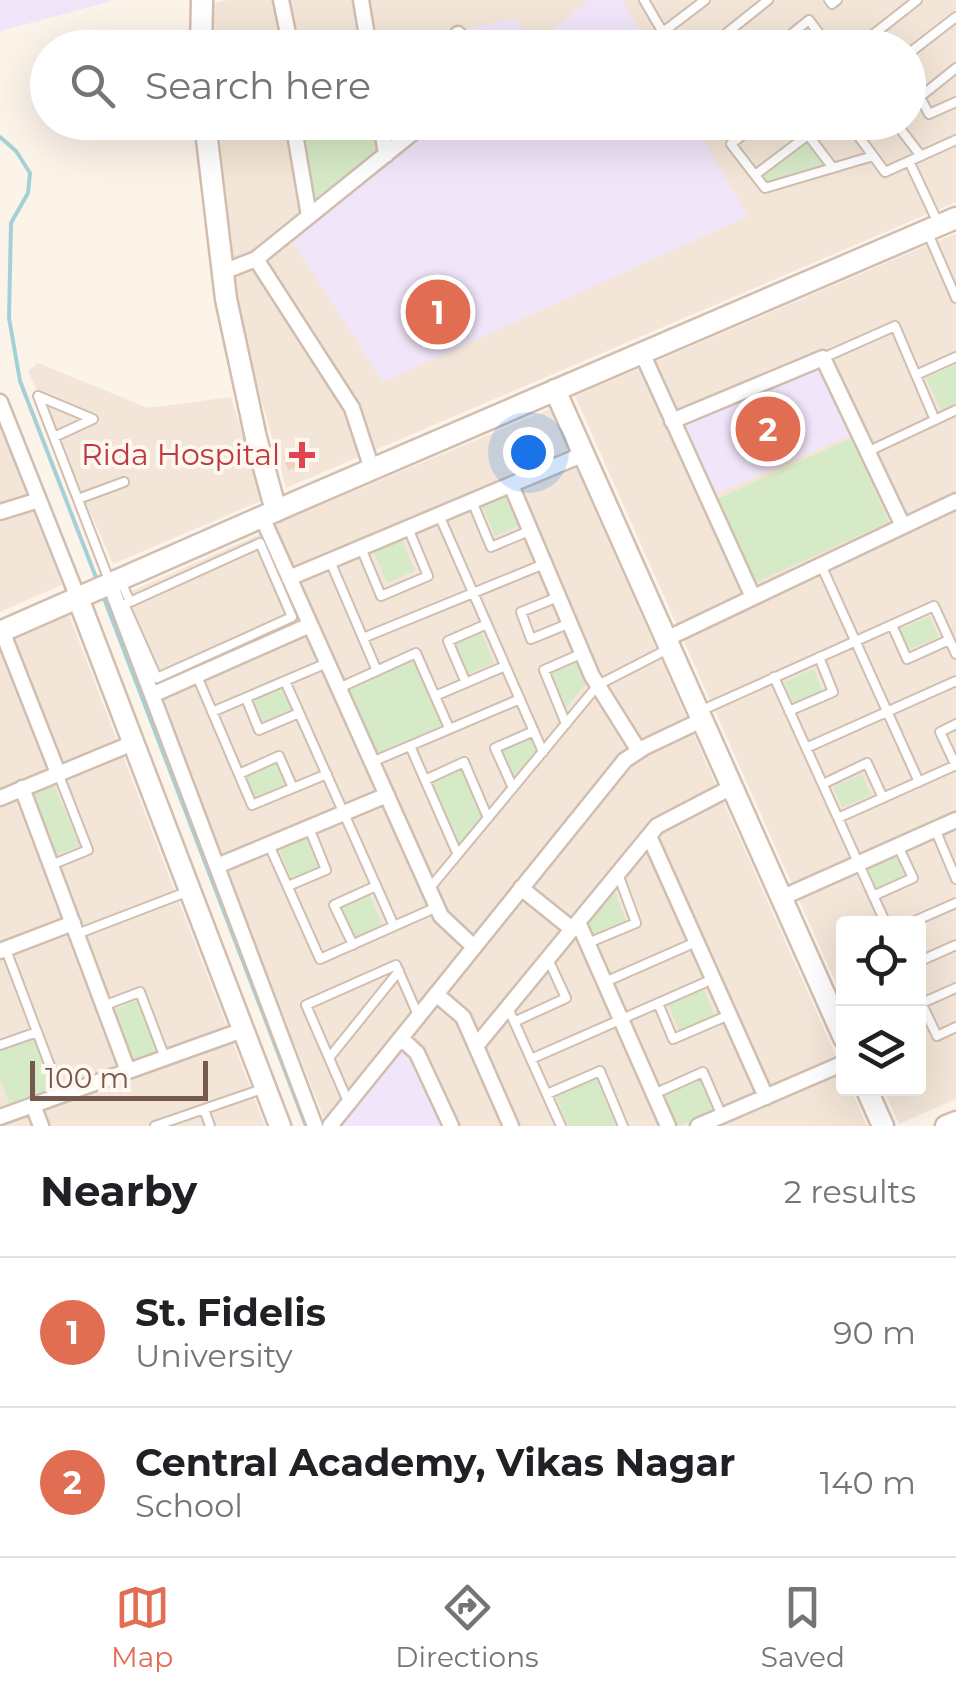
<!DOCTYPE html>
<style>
:root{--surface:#fff;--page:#f2f2f2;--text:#202124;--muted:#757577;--line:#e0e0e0;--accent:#e16d53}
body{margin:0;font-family:Montserrat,sans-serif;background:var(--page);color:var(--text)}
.controls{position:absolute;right:30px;bottom:30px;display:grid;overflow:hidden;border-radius:10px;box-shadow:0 10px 40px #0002}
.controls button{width:90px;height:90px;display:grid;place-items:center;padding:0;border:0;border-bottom:2px solid var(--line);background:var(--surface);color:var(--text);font:50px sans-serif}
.scale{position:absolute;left:30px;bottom:25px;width:178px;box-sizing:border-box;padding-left:10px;border:5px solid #765a4d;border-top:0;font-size:28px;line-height:35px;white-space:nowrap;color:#765a4d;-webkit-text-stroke:8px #fef8f0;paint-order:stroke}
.you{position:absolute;left:528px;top:452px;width:35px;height:35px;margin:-25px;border:8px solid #fff;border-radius:50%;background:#1a73e8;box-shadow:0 0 0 15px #1a73e833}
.badge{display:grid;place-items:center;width:65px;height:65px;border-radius:50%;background:var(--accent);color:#fff;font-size:32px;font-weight:700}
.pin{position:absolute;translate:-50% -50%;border:5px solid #fff;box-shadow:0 2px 10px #0006}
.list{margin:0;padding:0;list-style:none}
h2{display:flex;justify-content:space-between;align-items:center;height:130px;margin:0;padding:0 40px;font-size:42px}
h2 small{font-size:32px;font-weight:400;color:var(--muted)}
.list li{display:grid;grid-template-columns:65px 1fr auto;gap:30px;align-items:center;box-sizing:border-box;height:150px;padding:0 40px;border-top:2px solid var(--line)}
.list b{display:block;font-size:38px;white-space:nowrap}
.list p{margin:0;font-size:32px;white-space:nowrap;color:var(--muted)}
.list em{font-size:32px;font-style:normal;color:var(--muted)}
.icon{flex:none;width:55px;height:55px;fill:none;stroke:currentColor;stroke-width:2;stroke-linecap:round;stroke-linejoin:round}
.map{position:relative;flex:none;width:956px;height:1126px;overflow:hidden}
.search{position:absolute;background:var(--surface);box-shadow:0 10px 40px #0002;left:30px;right:30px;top:30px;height:110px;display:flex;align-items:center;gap:25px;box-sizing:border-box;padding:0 35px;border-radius:55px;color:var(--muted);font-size:38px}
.sheet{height:430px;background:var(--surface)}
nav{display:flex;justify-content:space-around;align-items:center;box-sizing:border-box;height:140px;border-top:2px solid var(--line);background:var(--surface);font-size:28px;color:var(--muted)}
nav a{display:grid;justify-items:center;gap:5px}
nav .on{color:var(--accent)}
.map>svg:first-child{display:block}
.residential{fill:#f3e6d8}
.education{fill:#f1e5f9}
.green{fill:#d7eac7}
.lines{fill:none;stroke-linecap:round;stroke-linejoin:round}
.stream{stroke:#a4d1d7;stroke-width:4}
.building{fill:#f1d2c1}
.lane-casing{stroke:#d0beb1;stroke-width:12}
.street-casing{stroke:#d0beb1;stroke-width:19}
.secondary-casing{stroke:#d3bdaf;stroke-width:25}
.lane{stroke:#fff;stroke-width:8}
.street{stroke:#fff;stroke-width:14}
.secondary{stroke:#fff;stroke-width:20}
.health-dot{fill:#e0444e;stroke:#fef8f0;stroke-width:4}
.labels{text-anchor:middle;stroke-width:8;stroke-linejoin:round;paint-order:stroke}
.health-label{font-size:30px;fill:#be3a42;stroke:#fef8f0;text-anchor:end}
</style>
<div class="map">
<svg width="956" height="1126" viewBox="0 0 956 1126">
<rect width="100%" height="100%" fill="#fcf4e9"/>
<!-- residential -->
<path class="residential" d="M229,0H956V202L286,488L237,312L219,123L908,122V48L214,47L211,3Z
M956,233V1099L899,1124L883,1089L918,1088V924H844L843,999L575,396Z
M38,363L148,408L231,397L263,500L113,564L28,371Z
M550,409L843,1072L844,1088L851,1089L867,1126H327L158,699L318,628L273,525Z
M0,425L62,585L0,612Z
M260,534L298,623L156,685L118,597Z
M69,615L265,1126H0V646Z"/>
<!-- education -->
<path class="education" d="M0,0H116L0,31Z
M589,0H622L650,47H478L464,29L516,18L534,45Z
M440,123H694L748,216L383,382L293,242Z
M819,365L850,435L716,494L685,424Z
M404,1047L443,1126H337Z"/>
<!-- green -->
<path class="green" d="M313,122L370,123L376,154L314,204L304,125Z
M808,141L827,166L768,183L762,174Z
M956,364V403L941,410L926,378Z
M851,438L889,522L755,583L717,499Z
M510,493L523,524L495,536L482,505Z
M402,540L415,571L387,583L374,552Z
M930,616L939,637L909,650L900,629Z
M481,632L494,663L466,675L453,644Z
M413,659L442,725L376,756L347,689Z
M579,660L587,682L566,708L551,672Z
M813,669L822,690L793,703L784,682Z
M283,687L293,711L262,725L252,701Z
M531,735L537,752L514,781L500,749Z
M276,764L286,788L255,802L245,778Z
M463,767L483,817L458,847L430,781Z
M862,774L871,795L842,808L833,787Z
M53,782L80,846L56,855L30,792Z
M307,837L320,868L292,880L279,849Z
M898,856L907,877L877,890L868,869Z
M614,889L627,923L592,937L585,921Z
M370,895L383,926L355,938L342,907Z
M703,987L715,1018L680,1033L667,1002Z
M137,1000L158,1054L134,1064L113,1010Z
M34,1038L53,1091L10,1106L0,1078V1051Z
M596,1078L616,1126H568L555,1095Z
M701,1080L714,1111L678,1126L665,1095Z"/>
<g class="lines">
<!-- stream -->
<path class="stream" d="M0,137L16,151L30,173L28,193L11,223L9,318L20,381L97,580
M102,593L306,1126"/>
</g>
<!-- building -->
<path class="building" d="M307,446L312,460L306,462L308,467L299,470L298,467L288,470L283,456Z"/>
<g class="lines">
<!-- lane casing -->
<g class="lane-casing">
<path id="lane" d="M644,0L672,48
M829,0L832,4L837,0
M732,29L746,48
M663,32L705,0
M708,48L768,0
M774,48L809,20L830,48
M856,48L917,0
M908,54L956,17
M920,97L929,114L956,102
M908,103L920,97L956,68
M759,122L731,144L765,188L873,156
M848,122L885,172L956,140
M895,122L921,156
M909,161L939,225
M755,175L808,135L833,168
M927,231L956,298
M823,358L895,326L935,420
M916,375L956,357
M54,437L93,419L38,396C62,457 85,519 109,580
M867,452L956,410
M78,499L124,482
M472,501L491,547L529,531
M439,515L543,752
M361,548L381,596L428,576L408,528
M330,561L377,671
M821,565L919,782
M120,579L130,602L260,543L292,617L157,678L124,604L130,602
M558,597L521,612L531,639L570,623
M892,625L907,659L949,640
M363,638L544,564
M197,676L252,805L327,774
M774,677L886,924
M285,681L394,926
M466,683L448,641L487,624
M339,688L416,653L449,728
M435,696L505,666
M246,698L259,730L299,713
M700,711L934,606L956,654
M789,711L833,692L819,657
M212,712L327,663
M566,724L544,670L583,653
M410,746L457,853
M806,748L956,681
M372,762L520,699
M956,766L940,732L956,724
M239,774L279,756L293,788
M425,780L464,762L488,818
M823,784L867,763L883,798
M513,788L495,748L534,731
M838,818L956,765
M935,829L956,879
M269,845L320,959L437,907
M51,865L88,850L58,773
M288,886L326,870L309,828
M429,889L598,685L666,650
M873,896L913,878L898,846
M908,924L956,903
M77,934L189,891
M588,943L636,923L618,874
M353,945L334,905L376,886
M6,950L61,1095
M918,962L956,945
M605,982L696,942
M918,996L937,1036L956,1027
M658,1003L673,1039L729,1015
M922,1003L956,988
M103,1006L140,992L165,1058
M508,1008L561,1126
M514,1022L566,998L548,959
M0,1045L37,1032
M329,1058L399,971
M531,1059L713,979
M547,1094L600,1071L623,1126
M654,1094L703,1072L722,1116
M349,1104L306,1005L396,965L418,1015
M204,1109L210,1126
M155,1126L265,1088"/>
</g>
<!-- street casing -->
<g class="street-casing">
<path id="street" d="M281,0L291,48
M361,0L369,48
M458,34L469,48
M381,122L386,155
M294,128L309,216
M256,259L352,408L372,469
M223,272L256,259L426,122
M642,353L753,597
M0,402L78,598
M672,421L823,358L903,526
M511,485L592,676L639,751
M0,512L39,500
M262,517L441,916L474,947
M289,578L584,454
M110,584L315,1126
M2,631L58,773
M666,639L956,501
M152,695L310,625
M22,788L128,1071
M0,798L133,743
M649,836L766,1097
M217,866L387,795
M521,888L572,929
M781,898L956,820
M578,922L668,1126
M0,951L73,923
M436,994L463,1017L511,1126
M401,1038L417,1053L451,1126
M476,1046L657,826L732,787
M33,1105L41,1126
M0,1117L243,1030
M330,1126L625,760L645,747L702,720
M698,1126L844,1063"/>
</g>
<!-- secondary casing -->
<g class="secondary-casing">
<path id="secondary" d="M201,48L202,0
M205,122L226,299L256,438L276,511
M555,390L844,1038
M78,598L280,1126
M0,632L305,498L956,218
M866,1088L883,1126
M946,1126L956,1122"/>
</g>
<!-- lane -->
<use href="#lane" class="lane"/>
<!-- street -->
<use href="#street" class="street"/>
<!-- secondary -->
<use href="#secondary" class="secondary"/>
</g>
<!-- markers -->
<path class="health-dot" d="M297 440h10v10h10v10h-10v10h-10v-10h-10v-10h10z"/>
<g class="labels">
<!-- health labels -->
<g class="health-label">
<text x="280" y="465">Rida Hospital</text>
</g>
</g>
</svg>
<div class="controls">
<button><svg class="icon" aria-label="locate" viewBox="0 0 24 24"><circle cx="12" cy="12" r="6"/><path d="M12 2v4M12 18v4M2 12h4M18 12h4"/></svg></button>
<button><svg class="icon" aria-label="layers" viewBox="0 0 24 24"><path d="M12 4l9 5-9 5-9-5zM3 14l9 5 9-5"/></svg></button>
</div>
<div class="scale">100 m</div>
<div class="you"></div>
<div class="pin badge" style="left:438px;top:312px">1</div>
<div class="pin badge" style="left:768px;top:429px">2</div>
<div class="search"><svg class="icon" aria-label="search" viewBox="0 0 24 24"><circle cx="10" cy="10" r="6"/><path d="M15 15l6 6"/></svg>Search here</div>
</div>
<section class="sheet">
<h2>Nearby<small>2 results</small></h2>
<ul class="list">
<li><span class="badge">1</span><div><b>St. Fidelis</b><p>University</p></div><em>90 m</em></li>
<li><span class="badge">2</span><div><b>Central Academy, Vikas Nagar</b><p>School</p></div><em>140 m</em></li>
</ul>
</section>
<nav>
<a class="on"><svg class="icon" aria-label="map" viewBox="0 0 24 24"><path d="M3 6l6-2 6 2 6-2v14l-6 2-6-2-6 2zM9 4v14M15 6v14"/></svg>Map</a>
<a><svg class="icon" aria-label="directions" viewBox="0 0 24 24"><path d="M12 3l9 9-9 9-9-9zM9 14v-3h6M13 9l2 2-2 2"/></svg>Directions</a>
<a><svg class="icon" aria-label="saved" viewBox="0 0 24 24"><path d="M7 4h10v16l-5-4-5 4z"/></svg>Saved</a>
</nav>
